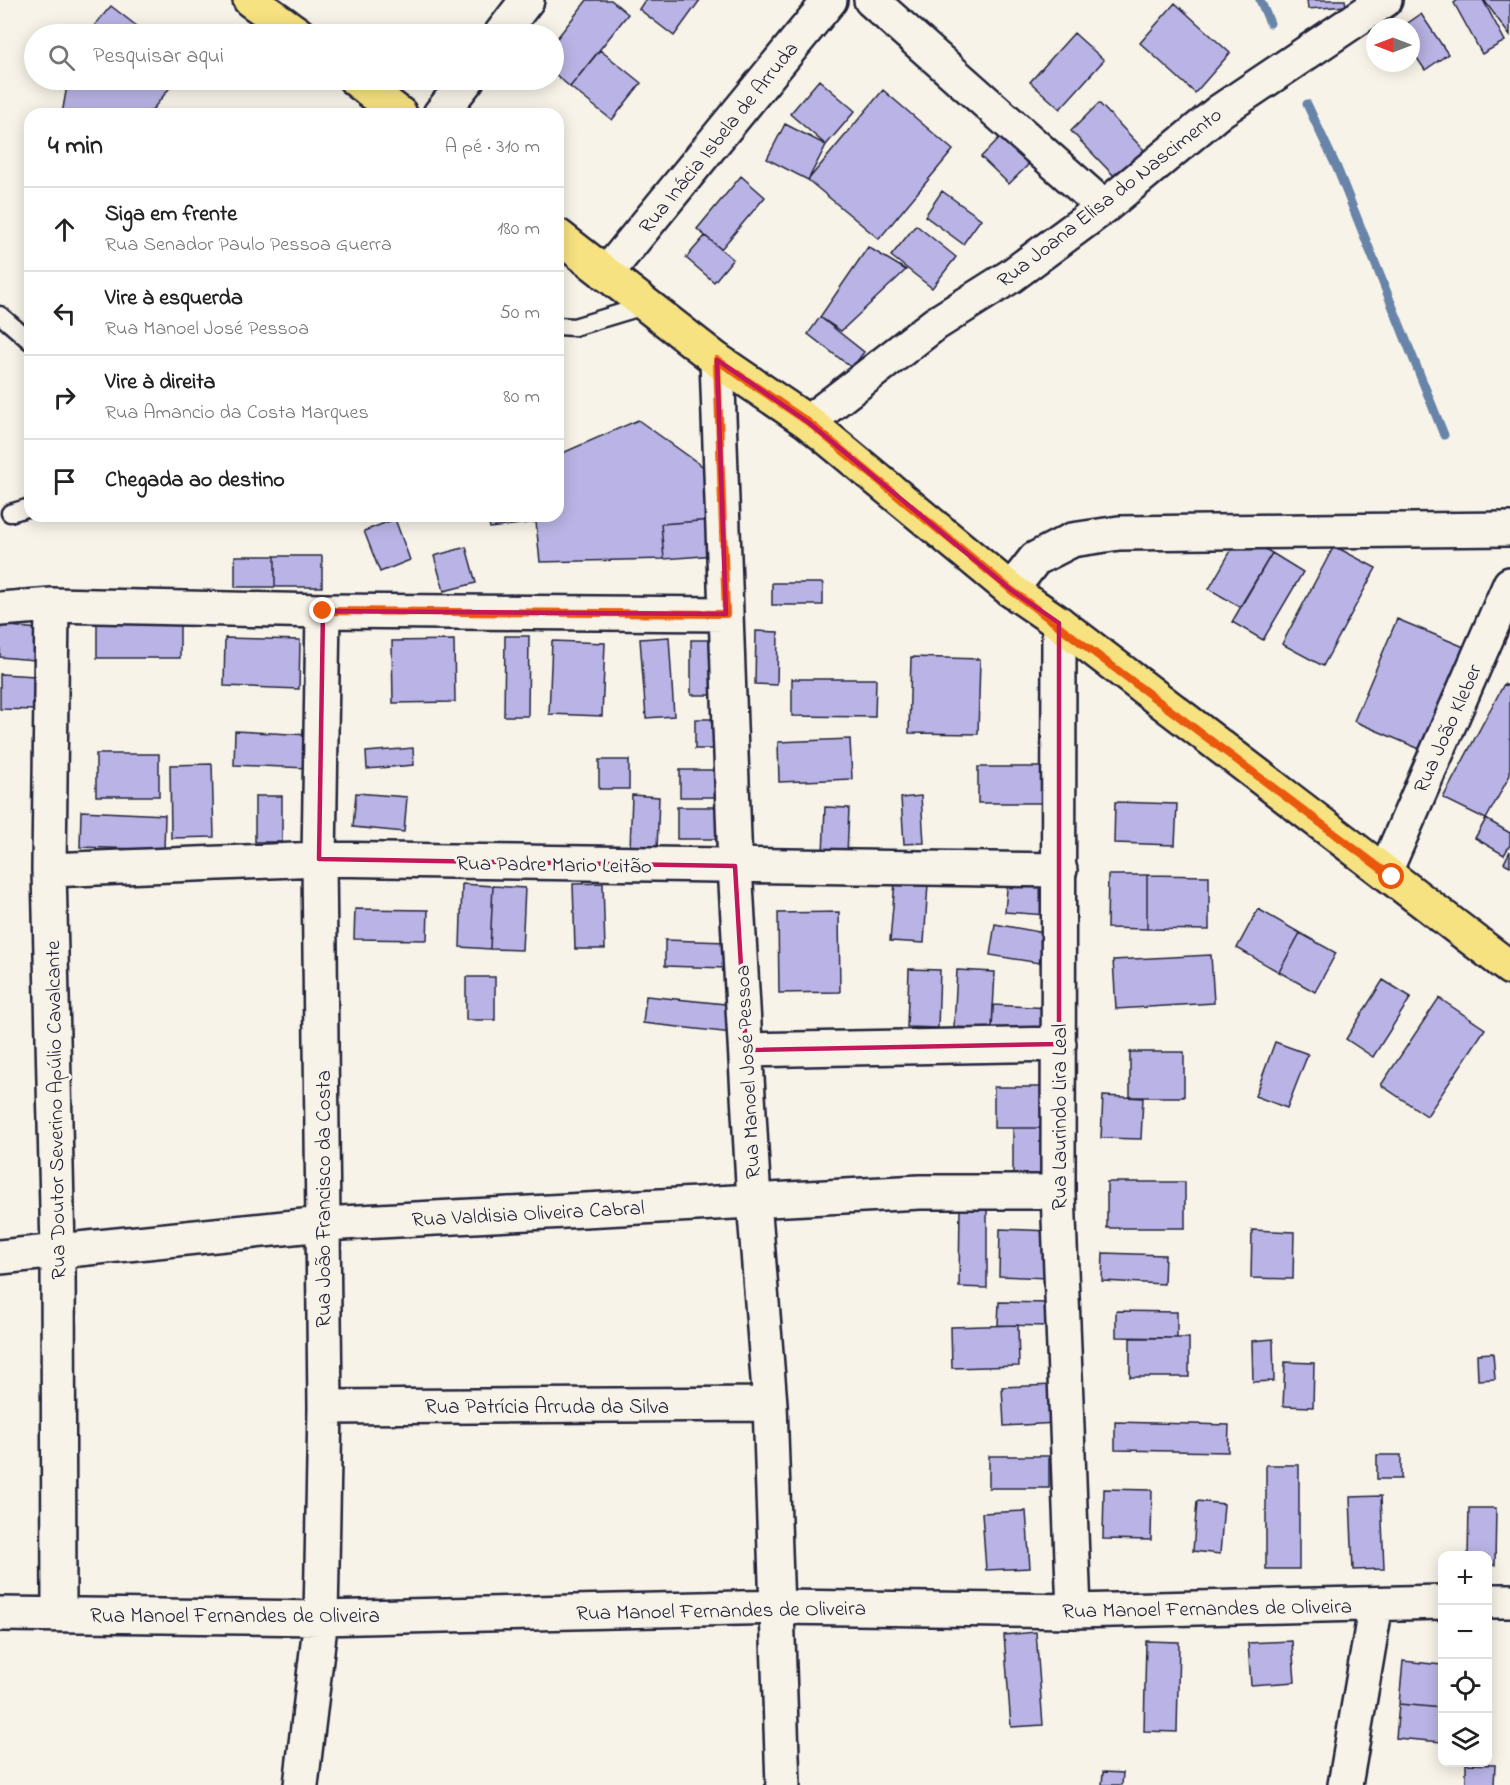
<!DOCTYPE html>
<html lang="pt">
<meta charset="utf-8">
<style>
:root{--surface:#fff;--page:#f6f6f6;--text:#222;--muted:#767676;--line:#e0e0e0}
body{margin:0;font-family:"Indie Flower",sans-serif;background:var(--page);color:var(--text)}
.controls{position:absolute;right:18px;bottom:18px;display:grid;overflow:hidden;border-radius:12px;box-shadow:0 3px 15px #0003}
.controls button{width:54px;height:54px;display:grid;place-items:center;padding:0;border:0;border-bottom:2px solid var(--line);background:var(--surface);color:var(--text);font:30px sans-serif}
.compass{position:absolute;left:1366px;top:18px;width:54px;height:54px;border-radius:50%;background:var(--surface);box-shadow:0 3px 15px #0003;rotate:270deg}
.stop{position:absolute;width:18px;height:18px;margin:-14px;border:4px solid #ea580c;border-radius:50%;background:#fff}
.stop.end{background:#ea580c;border-color:#fff;box-shadow:0 2px 6px #0008}
.list{margin:0;padding:0;list-style:none}
h2{display:flex;justify-content:space-between;align-items:center;height:78px;margin:0;padding:0 24px;font-size:26px}
h2 small{font-size:20px;font-weight:400;color:var(--muted)}
.list li{display:grid;grid-template-columns:39px 1fr auto;gap:18px;align-items:center;box-sizing:border-box;height:84px;padding:0 24px;border-top:2px solid var(--line)}
.list b{display:block;font-size:22px;white-space:nowrap}
.list p{margin:0;font-size:20px;white-space:nowrap;color:var(--muted)}
.list em{font-size:20px;font-style:normal;color:var(--muted)}
.icon{flex:none;width:33px;height:33px;fill:none;stroke:currentColor;stroke-width:2;stroke-linecap:round;stroke-linejoin:round}
.map{position:relative;flex:none;width:1510px;height:1785px;overflow:hidden}
.search{position:absolute;background:var(--surface);box-shadow:0 3px 15px #0003;left:24px;top:24px;width:540px;height:66px;display:flex;align-items:center;gap:15px;box-sizing:border-box;padding:0 21px;border-radius:33px;color:var(--muted);font-size:22px}
.panel{position:absolute;background:var(--surface);box-shadow:0 3px 15px #0003;left:24px;top:108px;width:540px;height:414px;border-radius:18px}
.map>svg:first-child{display:block}
.lines{fill:none;stroke-linecap:round;stroke-linejoin:round}
.stream{stroke:#6884a9;stroke-width:9}
.building{fill:#b9b4e5;stroke:#22223b;stroke-width:1.5}
.service-casing{stroke:#22223b;stroke-width:21}
.minor-casing{stroke:#22223b;stroke-width:38}
.primary-casing{stroke:#22223b;stroke-width:38}
.service{stroke:#f7f3e8;stroke-width:16}
.minor{stroke:#f7f3e8;stroke-width:33}
.primary{stroke:#f7e281;stroke-width:33}
.route{stroke:#ea580c;stroke-width:8}
.marked{fill:none;stroke:#c2185b;stroke-width:4.5;stroke-linejoin:round}
.labels{text-anchor:middle;stroke-width:6;stroke-linejoin:round;paint-order:stroke}
.street-label{font-size:21px;fill:#22223b;stroke:#f7f3e8}
</style>
<div class="map">
<svg width="1510" height="1785" viewBox="0 0 1510 1785">
<rect width="100%" height="100%" fill="#f7f3e8"/>
<filter id="ink" filterUnits="userSpaceOnUse"><feTurbulence type="fractalNoise" baseFrequency=".0167" numOctaves="2"/><feDisplacementMap in="SourceGraphic" scale="12" xChannelSelector="R" yChannelSelector="G"/><feConvolveMatrix kernelMatrix="1 2 1 2 8 2 1 2 1" color-interpolation-filters="sRGB"/></filter>
<g filter="url(#ink)">
<g class="lines">
<!-- stream -->
<path class="stream" d="M1260,0L1270,23
M1307,104L1337,168L1444,435"/>
</g>
<!-- building -->
<path class="building" d="M587,0H611L628,14L570,87L554,73V42Z
M645,0H700L674,36L639,9Z
M1307,0H1345L1346,6L1308,9Z
M1458,0H1483L1505,41L1482,54L1454,3Z
M1484,0H1510V36Z
M1175,3L1230,53L1195,93L1140,43Z
M111,6L147,34H87Z
M1421,14L1448,54L1425,70L1411,49V27H1402Z
M1074,33L1104,60L1060,109L1030,82Z
M600,50L641,83L612,120L570,87Z
M68,80H176L149,114H62Z
M819,80L855,111L826,145L790,114Z
M883,90L953,150L879,239L808,180Z
M1099,103L1145,151L1116,178L1071,131Z
M785,124L826,145L808,180L767,159Z
M1005,132L1034,159L1009,184L981,157Z
M741,176L765,197L721,249L697,229Z
M942,191L981,219L963,244L925,216Z
M916,225L956,257L932,288L891,256Z
M705,236L733,259L714,282L686,258Z
M868,247L906,270L841,331L820,317Z
M820,317L864,352L852,368L808,334Z
M638,420L712,473V520L661,524L664,559L540,562L536,522L490,528L487,516H558V455Z
M395,519L410,560L380,572L364,531Z
M712,520L715,555L664,559L661,524Z
M1240,535L1272,553L1240,607L1209,589Z
M1334,546L1376,568L1323,666L1282,644Z
M466,547L476,583L444,591L434,556Z
M1272,553L1303,572L1263,640L1232,622Z
M235,556H275V587H235Z
M275,556H322V587H275Z
M772,583H823V605H772Z
M1397,619L1464,647L1422,750L1354,721Z
M97,623H180V658H97Z
M0,625L38,629L35,660L0,657Z
M756,631L778,632L777,685L755,684Z
M505,636H529L528,716H504Z
M669,637L674,716L646,718L640,639Z
M225,638L300,640L299,689L224,686Z
M454,640L455,702L393,703L392,641Z
M691,640H719V695H691Z
M552,641L605,643L602,716L549,714Z
M911,657L980,659L978,734L909,733Z
M0,674L36,676L35,710L0,709Z
M792,679H876L875,717L792,716Z
M1504,684L1510,687V775L1486,819L1443,798Z
M695,719H721V749H695Z
M235,731L310,735L308,768L234,765Z
M850,739L852,779L779,782L778,742Z
M413,748L414,765L367,769L366,752Z
M96,754H159V796H96Z
M599,760H629V789H599Z
M212,764L214,837L171,838L170,765Z
M978,767H1048V803H978Z
M680,770H727V797H680Z
M356,793L407,797L404,832L353,827Z
M632,795L659,797L657,850L630,849Z
M255,796H282V842H255Z
M921,796L924,843L904,844L901,798Z
M1115,802L1177,804L1175,845L1114,843Z
M677,807H724V839H677Z
M825,807L849,808L847,855H823Z
M81,811L165,815L164,850L80,847Z
M1486,819L1510,833V845L1504,855L1475,838Z
M1510,851V866L1504,863Z
M1108,875H1147V929L1107,928Z
M1147,875L1209,876V930L1147,929Z
M1008,877L1050,881L1046,915L1005,912Z
M895,882L928,884L924,943L890,941Z
M603,883L605,949H575L573,884Z
M462,884L493,886L490,949L460,947Z
M493,886L525,888L522,950L490,949Z
M355,909L428,910L427,940L354,939Z
M1258,909L1300,933L1279,972L1237,948Z
M839,912L840,992L779,993L778,913Z
M995,924L1045,933L1039,963L990,955Z
M1300,933L1336,953L1315,992L1279,972Z
M665,940L727,942L726,968L665,966Z
M1211,955L1214,1003L1116,1009L1113,960Z
M909,969L940,970L938,1028L907,1027Z
M957,970L995,972L992,1029L954,1027Z
M466,977H495V1020H466Z
M1383,980L1411,997L1373,1057L1346,1039Z
M646,996L735,1005L732,1033L643,1023Z
M1439,998L1485,1029L1427,1116L1381,1085Z
M993,1005L1049,1008L1048,1032L992,1029Z
M1275,1042L1308,1054L1287,1108L1255,1096Z
M1130,1052H1184V1097H1130Z
M994,1087H1050L1051,1128H994Z
M1103,1096L1143,1098L1141,1139L1101,1138Z
M1013,1128H1051V1179H1013Z
M1107,1182H1185V1228H1107Z
M960,1206H987V1288L959,1287Z
M1000,1229L1050,1231L1049,1278L999,1276Z
M1252,1230L1294,1232L1293,1279L1251,1278Z
M1103,1253L1165,1255L1164,1284L1102,1281Z
M999,1302L1050,1303V1326L998,1325Z
M1116,1311L1177,1312V1338L1116,1337Z
M1018,1325L1019,1366L952,1368L951,1327Z
M1130,1338H1189V1377H1130Z
M1273,1339L1274,1381L1253,1382L1252,1341Z
M1493,1353L1495,1379L1478,1380L1477,1354Z
M1285,1362L1314,1363L1313,1407L1283,1406Z
M1053,1385L1056,1423L1004,1426L1002,1387Z
M1115,1422L1229,1425L1228,1452L1115,1450Z
M1377,1455H1401V1479H1377Z
M989,1456H1049V1488H989Z
M1266,1465H1299V1569H1266Z
M1104,1489L1152,1490L1151,1540L1103,1539Z
M1381,1496L1384,1569L1353,1570L1350,1497Z
M1197,1501L1224,1504L1220,1554L1193,1551Z
M1469,1508H1496L1495,1565H1488V1556H1468Z
M1026,1511L1030,1568L986,1570L982,1513Z
M1036,1632L1043,1725L1011,1727L1004,1635Z
M1146,1641L1179,1642L1177,1732L1144,1731Z
M1292,1641L1295,1682L1251,1685L1248,1643Z
M1403,1661L1442,1665V1708L1399,1704Z
M1399,1704L1442,1708V1742L1396,1738Z
M1466,1764L1495,1765L1494,1785H1466Z
M1103,1772L1123,1773L1122,1785H1102Z"/>
<g class="lines">
<!-- service casing -->
<g class="service-casing">
<path id="service" d="M0,315L30,341
M558,326L574,327L647,305
M10,513L30,507"/>
</g>
<!-- minor casing -->
<g class="minor-casing">
<path id="minor" d="M871,0L1104,207
M501,34L527,0
M440,114L467,80
M606,274L830,0
M717,360L735,866L754,1201L770,1404L783,1785
M808,422L935,324L1011,276L1104,207L1220,111L1385,0
M1011,590L1035,559L1072,540L1119,533L1510,529
M52,605L49,870L58,1250L59,1614
M0,609L52,605L323,611L726,614
M1059,623L1058,1192L1074,1611
M49,870L319,859L1060,870
M1385,872L1510,584
M746,1050L1059,1044
M0,1257L323,1224L920,1192H1058
M325,1407L770,1404
M1488,1601H1510
M0,1614L321,1618L778,1607L1074,1611L1442,1602
M301,1785L321,1618L325,1407L319,859L323,611
M1345,1785L1376,1604"/>
</g>
<!-- primary casing -->
<g class="primary-casing">
<path id="primary" d="M250,0L298,34
M356,80L400,114
M558,236L717,360L808,422L1011,590L1059,623L1510,968"/>
</g>
<!-- service -->
<use href="#service" class="service"/>
<!-- minor -->
<use href="#minor" class="minor"/>
<!-- primary -->
<use href="#primary" class="primary"/>
</g>
</g>
<g class="lines" filter="url(#ink)">
<!-- route -->
<path class="route" d="M323,611L726,614L717,360L808,422L1011,590L1392,877"/>
</g>
<!-- marked area -->
<path class="marked" d="M717,360L808,422L1011,590L1059,623V1044L746,1050L735,866L319,859L323,611L726,614Z"/>
<g class="labels">
<!-- street labels -->
<g class="street-label">
<text transform="translate(718 137) rotate(-51)" y="7">Rua Inácia Isbela de Arruda</text>
<text transform="translate(1109 197) rotate(-38)" y="7">Rua Joana Elisa do Nascimento</text>
<text transform="translate(1447 728) rotate(-66)" y="7">Rua João Kleber</text>
<text transform="translate(554 864) rotate(1)" y="7">Rua Padre Mario Leitão</text>
<text transform="translate(747 1072) rotate(-93)" y="7">Rua Manoel José Pessoa</text>
<text transform="translate(55 1110) rotate(-91)" y="7">Rua Doutor Severino Apúlio Cavalcante</text>
<text transform="translate(1059 1117) rotate(-90)" y="7">Rua Laurindo Lira Leal</text>
<text transform="translate(323 1199) rotate(-90)" y="7">Rua João Francisco da Costa</text>
<text transform="translate(528 1213) rotate(-3)" y="7">Rua Valdisia Oliveira Cabral</text>
<text x="547" y="1413">Rua Patrícia Arruda da Silva</text>
<text transform="translate(1207 1608) rotate(-1)" y="7">Rua Manoel Fernandes de Oliveira</text>
<text transform="translate(721 1610) rotate(-1)" y="7">Rua Manoel Fernandes de Oliveira</text>
<text x="235" y="1622">Rua Manoel Fernandes de Oliveira</text>
</g>
</g>
</svg>
<div class="controls">
<button>+</button>
<button>−</button>
<button><svg class="icon" aria-label="locate" viewBox="0 0 24 24"><circle cx="12" cy="12" r="6"/><path d="M12 2v4M12 18v4M2 12h4M18 12h4"/></svg></button>
<button><svg class="icon" aria-label="layers" viewBox="0 0 24 24"><path d="M12 4l9 5-9 5-9-5zM3 14l9 5 9-5"/></svg></button>
</div>
<svg class="compass" viewBox="-18 -18 36 36"><path d="M0-13l5 13h-10z" fill="#e53935"/><path d="M0 13l5-13h-10z" fill="#767676"/></svg>
<div class="stop" style="left:1392px;top:877px"></div>
<div class="stop end" style="left:323px;top:611px"></div>
<div class="search"><svg class="icon" aria-label="search" viewBox="0 0 24 24"><circle cx="10" cy="10" r="6"/><path d="M15 15l6 6"/></svg>Pesquisar aqui</div>
<section class="panel">
<h2>4 min<small>A pé · 310 m</small></h2>
<ul class="list">
<li><svg class="icon" aria-label="ahead" viewBox="0 0 24 24"><path d="M12 20V5M6 11l6-6 6 6"/></svg><div><b>Siga em frente</b><p>Rua Senador Paulo Pessoa Guerra</p></div><em>180 m</em></li>
<li><svg class="icon" aria-label="left" viewBox="0 0 24 24"><path d="M17 20v-9H6M10 6l-5 5 5 5"/></svg><div><b>Vire à esquerda</b><p>Rua Manoel José Pessoa</p></div><em>50 m</em></li>
<li><svg class="icon" aria-label="right" viewBox="0 0 24 24"><path d="M7 20v-9h11M14 6l5 5-5 5"/></svg><div><b>Vire à direita</b><p>Rua Amancio da Costa Marques</p></div><em>80 m</em></li>
<li><svg class="icon" aria-label="arrive" viewBox="0 0 24 24"><path d="M6 21V4h12l-3 4 3 4H6"/></svg><div><b>Chegada ao destino</b></div></li>
</ul>
</section>
</div>
